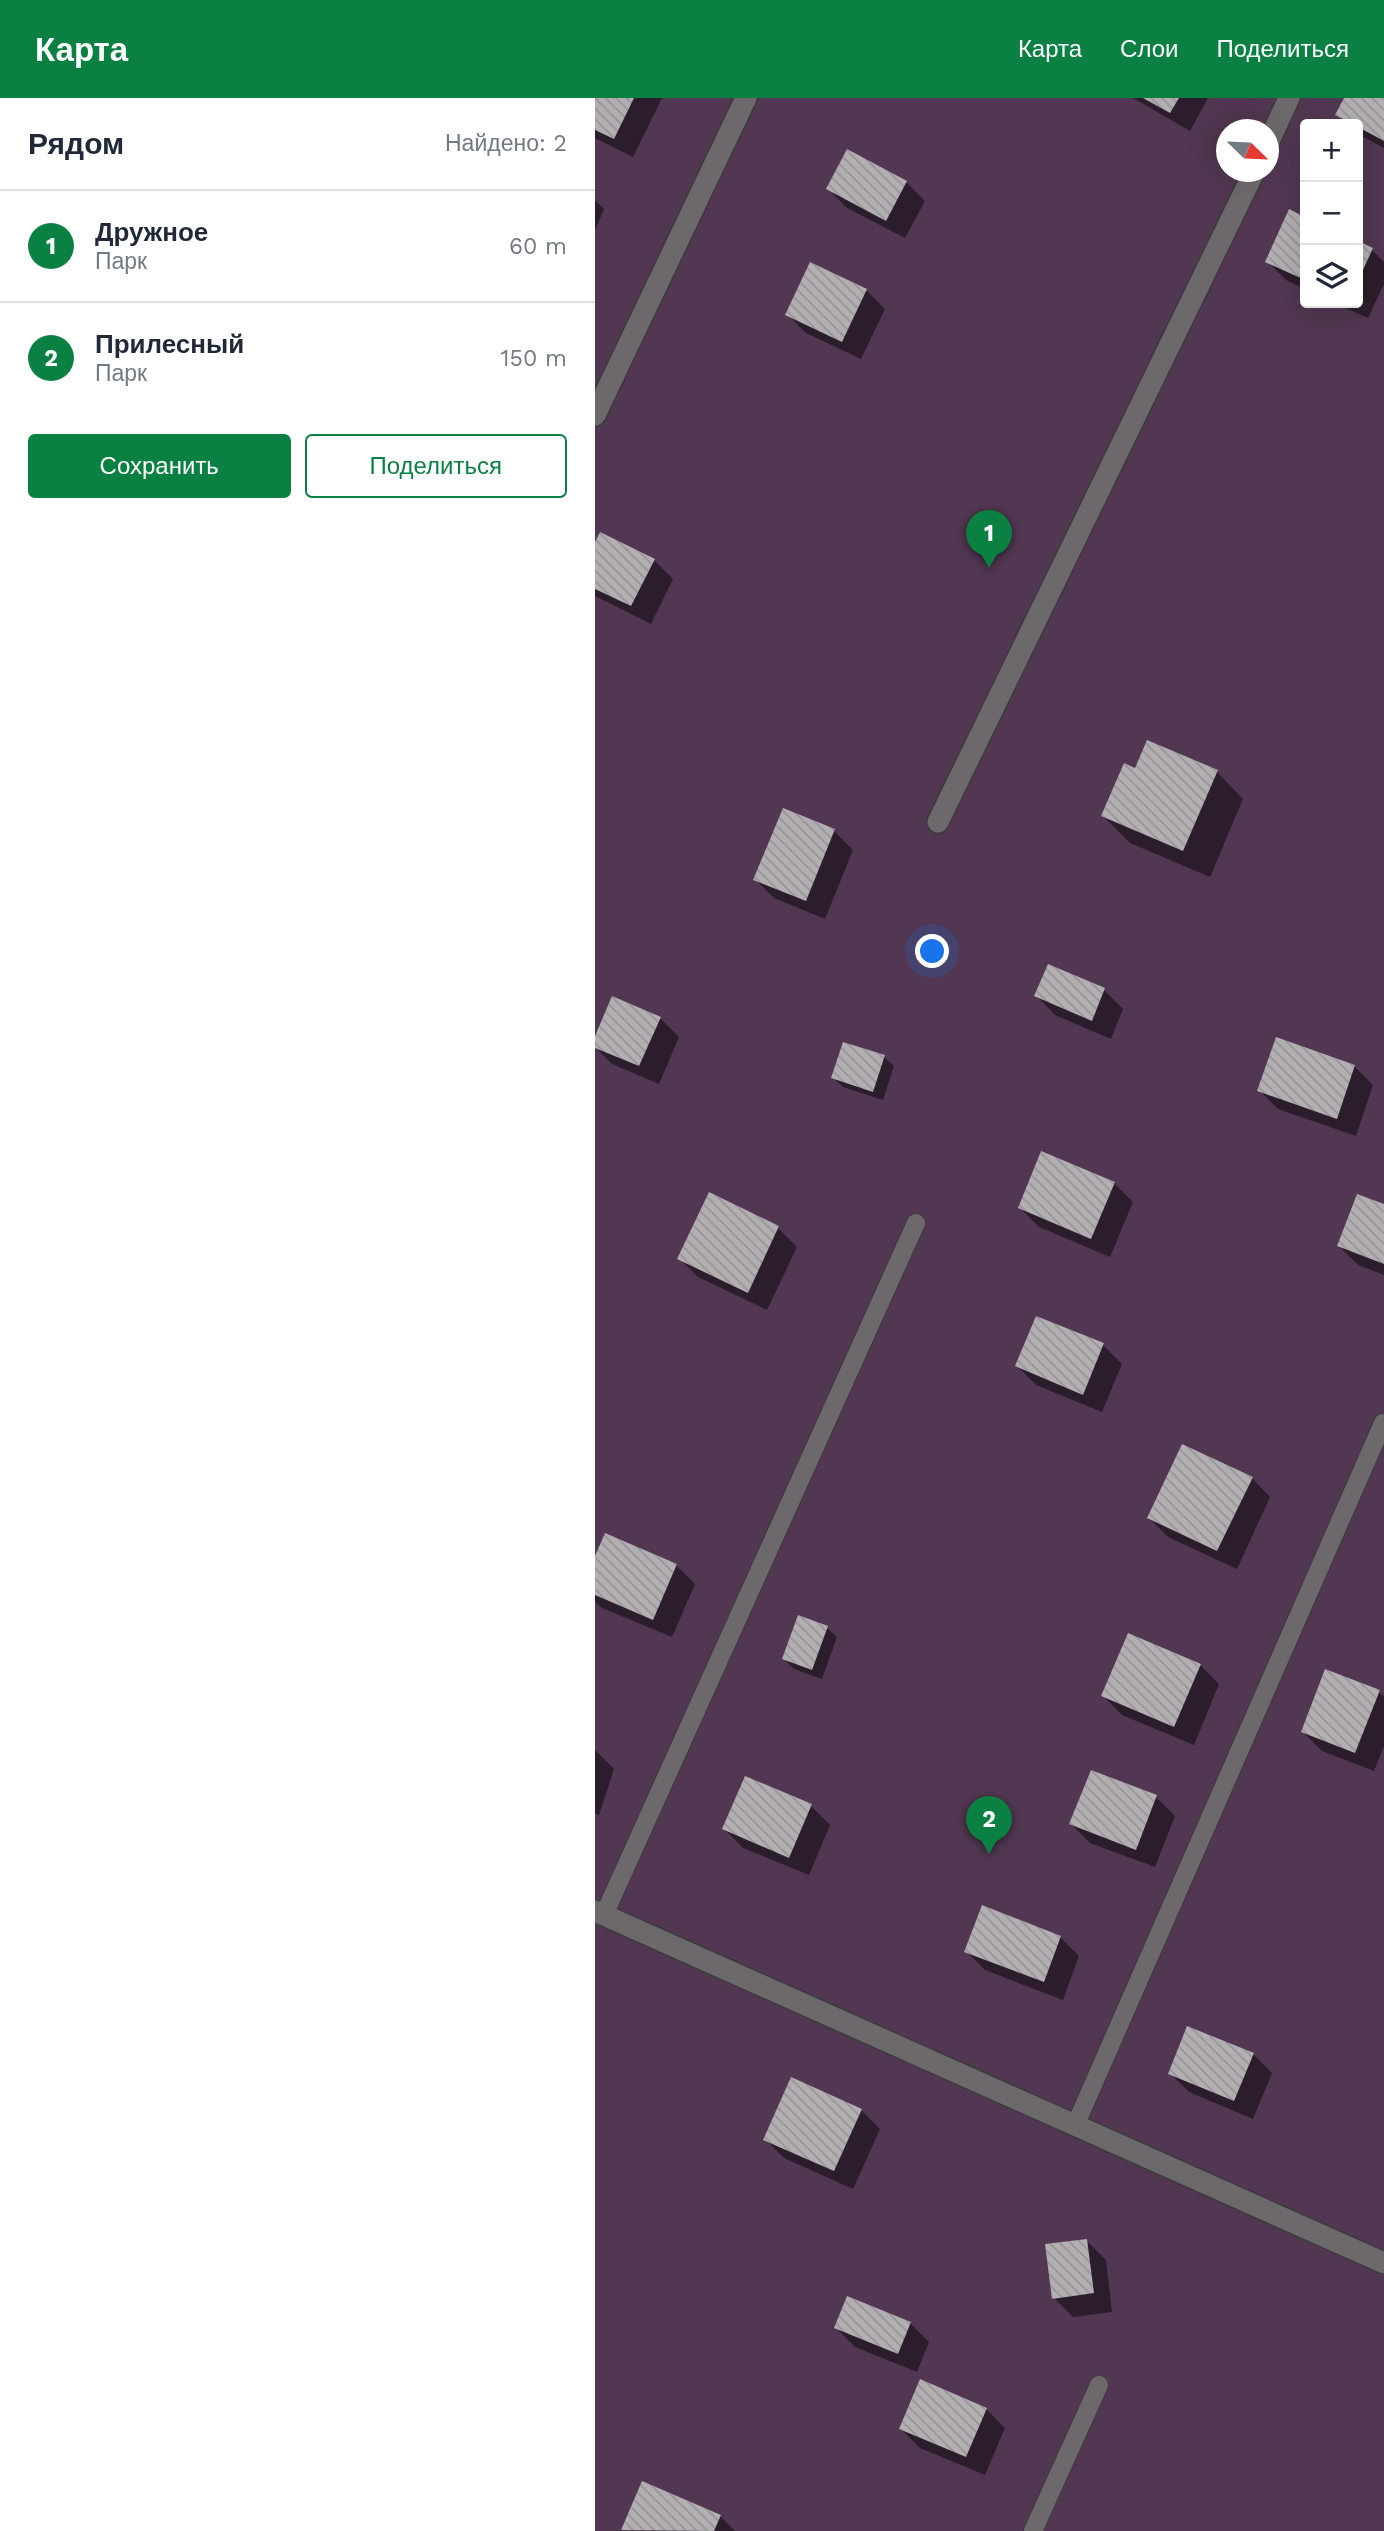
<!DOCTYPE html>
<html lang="ru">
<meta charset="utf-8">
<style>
:root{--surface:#fff;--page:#f6f6f7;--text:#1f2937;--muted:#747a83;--line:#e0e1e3;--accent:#0b8043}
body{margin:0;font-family:"Work Sans",sans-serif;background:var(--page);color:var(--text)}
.controls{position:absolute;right:21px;top:21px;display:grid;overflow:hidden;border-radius:7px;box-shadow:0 7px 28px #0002}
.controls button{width:63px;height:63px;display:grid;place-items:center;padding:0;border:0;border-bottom:2px solid var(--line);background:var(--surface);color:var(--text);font:35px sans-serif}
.compass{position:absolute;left:621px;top:21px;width:63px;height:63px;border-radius:50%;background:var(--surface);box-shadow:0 7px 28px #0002;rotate:113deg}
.you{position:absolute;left:338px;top:854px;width:24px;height:24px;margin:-18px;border:5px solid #fff;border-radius:50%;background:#1a73e8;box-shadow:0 0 0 10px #1a73e833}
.badge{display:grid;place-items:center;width:46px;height:46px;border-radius:50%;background:var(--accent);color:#fff;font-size:23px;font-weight:700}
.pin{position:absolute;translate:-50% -58px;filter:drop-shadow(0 2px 4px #0008)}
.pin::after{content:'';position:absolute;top:37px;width:24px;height:21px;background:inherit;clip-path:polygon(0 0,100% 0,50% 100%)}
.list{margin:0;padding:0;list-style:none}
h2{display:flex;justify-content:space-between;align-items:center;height:91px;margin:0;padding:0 28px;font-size:30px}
h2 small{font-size:23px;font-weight:400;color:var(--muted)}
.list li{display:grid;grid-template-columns:46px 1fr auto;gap:21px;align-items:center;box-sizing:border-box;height:112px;padding:0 28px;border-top:2px solid var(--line)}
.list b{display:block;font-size:26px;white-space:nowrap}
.list p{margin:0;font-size:23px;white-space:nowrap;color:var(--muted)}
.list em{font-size:23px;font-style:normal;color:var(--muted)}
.actions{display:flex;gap:14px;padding:21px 28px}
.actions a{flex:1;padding:16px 0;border:2px solid var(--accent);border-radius:7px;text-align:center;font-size:24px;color:var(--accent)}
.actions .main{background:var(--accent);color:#fff}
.icon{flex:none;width:38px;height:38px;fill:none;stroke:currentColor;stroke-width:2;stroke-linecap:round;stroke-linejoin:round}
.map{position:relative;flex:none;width:789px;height:2433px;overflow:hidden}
header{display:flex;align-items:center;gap:42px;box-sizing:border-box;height:98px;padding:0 35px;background:var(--accent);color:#fff}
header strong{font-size:33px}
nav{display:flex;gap:38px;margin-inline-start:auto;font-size:24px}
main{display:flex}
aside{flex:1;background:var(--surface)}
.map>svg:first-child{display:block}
.garden{fill:#513751;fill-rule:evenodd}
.shadow{fill:#0007}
.building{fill:url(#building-back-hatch)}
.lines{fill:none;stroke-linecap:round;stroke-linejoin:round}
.lane-casing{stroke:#3d3b3d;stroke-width:20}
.street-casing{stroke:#3d3b3d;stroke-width:24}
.lane{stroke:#6c686c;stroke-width:18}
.street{stroke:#6c686c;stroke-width:21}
</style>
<header>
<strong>Карта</strong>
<nav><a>Карта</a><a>Слои</a><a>Поделиться</a></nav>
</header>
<main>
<aside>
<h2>Рядом<small>Найдено: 2</small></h2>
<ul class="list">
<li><span class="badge">1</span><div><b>Дружное</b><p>Парк</p></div><em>60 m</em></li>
<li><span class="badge">2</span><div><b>Прилесный</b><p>Парк</p></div><em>150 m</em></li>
</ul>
<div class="actions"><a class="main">Сохранить</a><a>Поделиться</a></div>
</aside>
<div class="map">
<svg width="789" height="2433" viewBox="0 0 789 2433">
<defs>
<pattern id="building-back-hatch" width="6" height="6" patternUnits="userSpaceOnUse" patternTransform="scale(1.75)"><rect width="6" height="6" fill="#b2aeb2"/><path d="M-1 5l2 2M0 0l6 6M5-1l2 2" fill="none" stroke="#979497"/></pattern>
</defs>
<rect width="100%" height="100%" fill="#242124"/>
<!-- garden -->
<path class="garden" d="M0,0H789V2433H0ZM710,26H763V205H710ZM632,32H674V74H632Z"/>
<!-- shadow -->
<path class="shadow" d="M0,0H67L38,59L0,40Z
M538,0H613L595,33Z
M751,0H789V50L763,36V26H752L742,16Z
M311,84L330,103L310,140L252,110L233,91Z
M0,102L9,111L0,132Z
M695,113L710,121V191L691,182L672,163Z
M763,145L777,152L789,164V186L773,220L739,205H763Z
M271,192L290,211L266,261L211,235L192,216Z
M0,448L59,462L78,481L56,526L0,498Z
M541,672L622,674L648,701L615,779L535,745L508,718Z
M239,733L258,752L230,821L179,800L160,781Z
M454,868L509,892L528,911L516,941L460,917L442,898Z
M65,920L84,939L64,986L17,966L0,949V942Z
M289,959L299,968L288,1002L248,989L238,980Z
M759,968L778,987L761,1038L683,1011L664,992Z
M519,1085L538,1104L515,1159L444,1129L425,1110Z
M115,1097L183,1130L202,1149L172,1212L103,1179L84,1160Z
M763,1098L789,1108V1177L763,1167L744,1148Z
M508,1247L527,1266L507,1314L441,1287L422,1268Z
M657,1380L675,1399L642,1471L573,1439L554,1420Z
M0,1463L81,1467L100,1486L77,1539L7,1510L0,1503Z
M232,1530L242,1539L227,1581L199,1571L189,1561Z
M605,1567L624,1586L599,1647L527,1617L508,1598Z
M784,1594L789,1599V1648L779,1673L727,1653L708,1634Z
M0,1652L19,1671L4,1717L0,1716Z
M561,1699L580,1718L560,1769L495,1745L476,1726Z
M216,1708L235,1727L214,1777L148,1750L129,1731Z
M465,1839L484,1858L468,1902L390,1872L371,1853Z
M658,1956L677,1975L658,2021L594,1994L575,1975Z
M266,2012L285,2031L258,2091L189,2060L170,2041Z
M492,2143L511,2162L517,2214L478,2219L459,2200Z
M315,2225L334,2244L322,2274L260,2249L241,2230Z
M391,2311L410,2330L390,2377L325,2350L306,2331Z
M125,2418L140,2433L28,2432Z"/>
<!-- building -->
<path class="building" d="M0,0H39L19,41L0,32Z
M548,0H584L575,15Z
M749,0H789V43L763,29V26H758L740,17Z
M252,51L312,83L291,123L231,91Z
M694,111L710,119V182L670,164Z
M763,143L778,150L763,183Z
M215,164L272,191L247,244L190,217Z
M5,434L60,461L36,508L0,491V444Z
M552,642L623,672L588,753L506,718L529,665L540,670Z
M188,710L240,731L211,803L158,782Z
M453,866L510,890L497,923L439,898Z
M17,898L66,919L44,968L0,950V938Z
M681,939L760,967L742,1021L662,993Z
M248,944L290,957L278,994L236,980Z
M446,1053L520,1084L496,1141L423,1110Z
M114,1094L184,1128L153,1195L82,1161Z
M762,1096L789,1106V1166L742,1148Z
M441,1218L509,1245L488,1297L420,1268Z
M587,1346L658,1379L622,1453L552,1420Z
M10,1435L82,1466L58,1522L0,1497V1458Z
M203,1517L233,1528L217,1572L187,1561Z
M533,1535L606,1566L579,1629L506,1598Z
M730,1571L785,1592L760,1655L706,1634Z
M496,1672L562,1697L541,1752L474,1726Z
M150,1678L217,1706L194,1760L127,1731Z
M387,1807L466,1838L449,1884L369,1854Z
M592,1928L659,1955L639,2003L573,1976Z
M196,1979L267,2011L239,2073L168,2042Z
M492,2141L499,2195L457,2201L450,2146Z
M252,2198L316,2224L303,2256L239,2230Z
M325,2281L392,2310L371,2359L304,2331Z
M47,2383L126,2417L119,2433L26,2432Z"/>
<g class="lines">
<!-- lane casing -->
<g class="lane-casing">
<path id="lane" d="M9,1817L321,1125
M480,2028L788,1325
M438,2433L504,2287"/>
</g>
<!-- street casing -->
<g class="street-casing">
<path id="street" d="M674,43L694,0
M0,317L151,0
M343,724L659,74
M0,1813L789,2165"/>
</g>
<!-- lane -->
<use href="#lane" class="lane"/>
<!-- street -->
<use href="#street" class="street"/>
</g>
</svg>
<div class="controls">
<button>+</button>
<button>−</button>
<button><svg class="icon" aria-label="layers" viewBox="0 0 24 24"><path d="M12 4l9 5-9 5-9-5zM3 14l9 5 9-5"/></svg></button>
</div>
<svg class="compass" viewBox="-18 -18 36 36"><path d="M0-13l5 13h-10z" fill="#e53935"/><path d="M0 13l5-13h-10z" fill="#747a83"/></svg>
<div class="you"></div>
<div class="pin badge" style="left:394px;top:470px">1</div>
<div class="pin badge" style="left:394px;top:1756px">2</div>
</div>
</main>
